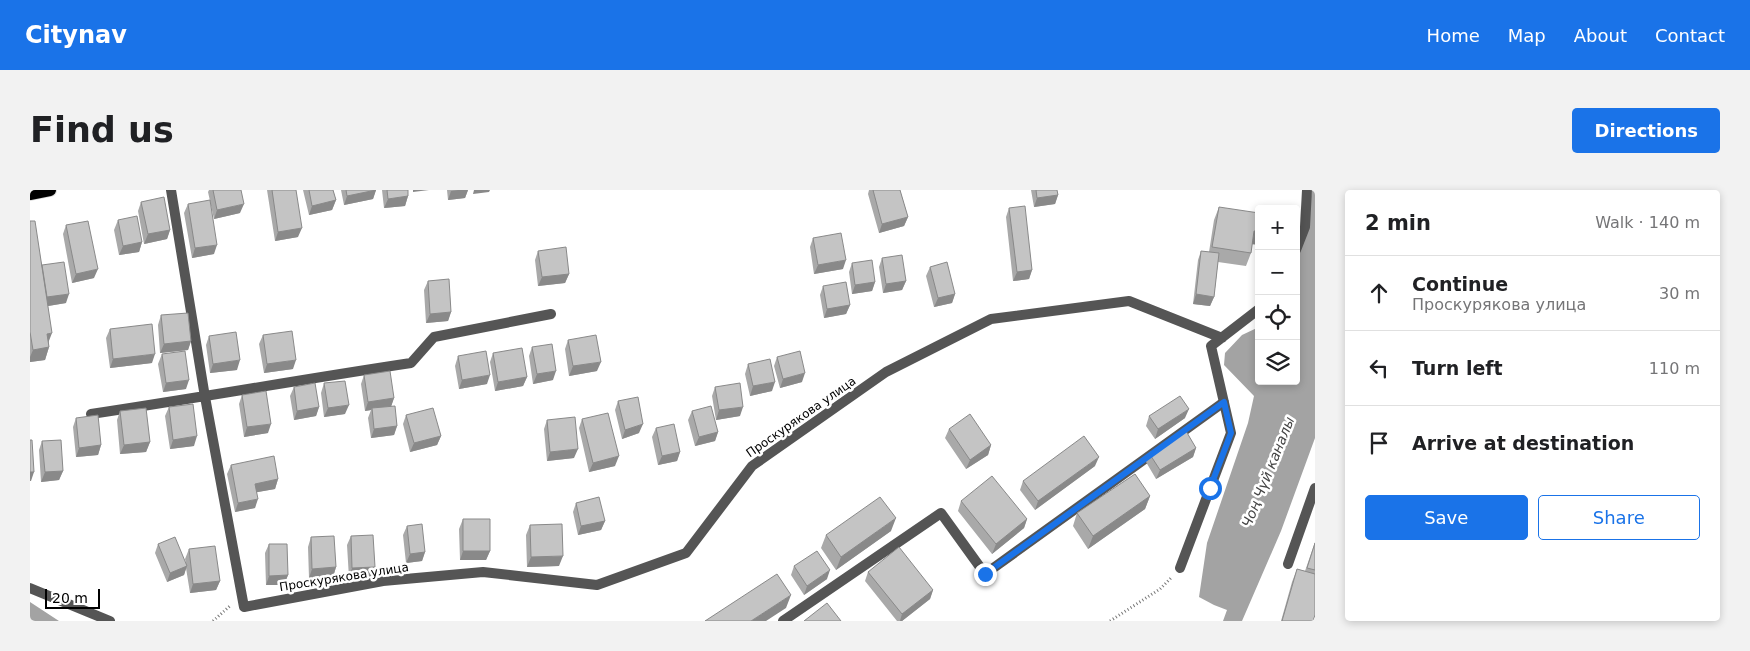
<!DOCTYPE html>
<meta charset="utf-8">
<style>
:root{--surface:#fff;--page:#f2f2f2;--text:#202124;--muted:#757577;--line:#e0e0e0;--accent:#1a73e8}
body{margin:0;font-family:"DejaVu Sans",sans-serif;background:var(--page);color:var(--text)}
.controls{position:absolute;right:15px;top:15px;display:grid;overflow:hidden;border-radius:5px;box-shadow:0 2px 8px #0003}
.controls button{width:45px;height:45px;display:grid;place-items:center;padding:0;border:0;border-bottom:1px solid var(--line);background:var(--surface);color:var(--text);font:25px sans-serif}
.scale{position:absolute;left:15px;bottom:12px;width:55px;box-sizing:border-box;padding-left:5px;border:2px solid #000;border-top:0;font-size:14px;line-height:18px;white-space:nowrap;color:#000;-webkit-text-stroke:4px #fff;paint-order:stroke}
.stop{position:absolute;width:15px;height:15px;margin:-11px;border:4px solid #1a73e8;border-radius:50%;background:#fff}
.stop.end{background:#1a73e8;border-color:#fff;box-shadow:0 1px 5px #0008}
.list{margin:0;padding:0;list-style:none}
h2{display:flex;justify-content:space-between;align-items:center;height:65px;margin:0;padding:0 20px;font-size:21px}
h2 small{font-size:16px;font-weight:400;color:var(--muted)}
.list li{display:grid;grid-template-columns:32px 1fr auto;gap:15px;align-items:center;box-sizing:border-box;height:75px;padding:0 20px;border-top:1px solid var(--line)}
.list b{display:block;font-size:19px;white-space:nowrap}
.list p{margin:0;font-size:16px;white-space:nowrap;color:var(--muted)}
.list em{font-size:16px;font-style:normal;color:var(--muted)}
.actions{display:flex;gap:10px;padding:15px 20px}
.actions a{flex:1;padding:11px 0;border:1px solid var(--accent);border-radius:5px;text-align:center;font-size:18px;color:var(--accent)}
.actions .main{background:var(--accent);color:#fff}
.icon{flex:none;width:28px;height:28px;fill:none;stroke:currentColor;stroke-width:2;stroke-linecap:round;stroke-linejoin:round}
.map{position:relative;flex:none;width:1285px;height:431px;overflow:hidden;border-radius:5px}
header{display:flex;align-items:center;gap:30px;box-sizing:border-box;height:70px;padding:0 25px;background:var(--accent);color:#fff}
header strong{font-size:24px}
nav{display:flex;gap:28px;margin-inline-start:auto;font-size:18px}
.intro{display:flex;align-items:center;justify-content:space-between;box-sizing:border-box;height:120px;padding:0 30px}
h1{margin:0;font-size:35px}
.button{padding:12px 22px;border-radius:5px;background:var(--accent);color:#fff;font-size:18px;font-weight:700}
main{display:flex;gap:30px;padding:0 30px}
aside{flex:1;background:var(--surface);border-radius:5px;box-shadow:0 2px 8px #0003}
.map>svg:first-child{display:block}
.water{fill:#a3a3a3}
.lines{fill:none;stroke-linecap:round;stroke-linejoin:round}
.primary-casing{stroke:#dbdbdb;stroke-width:14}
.path{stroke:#777;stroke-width:3;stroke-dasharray:1 2.5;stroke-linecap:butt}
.minor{stroke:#555;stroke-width:10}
.primary{stroke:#000;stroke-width:12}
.wall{fill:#a9a9a9}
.shaded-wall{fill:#898989}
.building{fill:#c4c4c4;stroke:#898989}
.route{stroke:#1a73e8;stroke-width:6}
.labels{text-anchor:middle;stroke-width:5;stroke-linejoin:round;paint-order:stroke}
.street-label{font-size:12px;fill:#000;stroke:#fff}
.water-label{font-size:14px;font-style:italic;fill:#444;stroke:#fff}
</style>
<header>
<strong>Citynav</strong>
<nav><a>Home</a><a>Map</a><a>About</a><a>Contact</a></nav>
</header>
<div class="intro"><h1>Find us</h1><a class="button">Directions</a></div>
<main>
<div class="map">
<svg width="1285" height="431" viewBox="0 0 1285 431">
<rect width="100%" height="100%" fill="#fff"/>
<!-- water -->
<path class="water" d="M1282,0H1285V248L1251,341L1212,431H1193L1197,420L1184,415L1169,407L1177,353L1218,233L1224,206L1194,175L1195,163L1212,145L1229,137V191H1266V74L1280,13Z
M0,412L29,431H0Z"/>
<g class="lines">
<!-- primary casing -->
<g class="primary-casing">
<path id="primary" d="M0,4L20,0"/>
</g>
<!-- path -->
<path class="path" d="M183,431L201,415
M1080,431L1130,399L1141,388"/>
<!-- minor -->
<path class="minor" d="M141,0L175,207L214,417L353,391L453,382L567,395L656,363L722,276L856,182L961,129L1099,111L1192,148
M1266,60L1275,37L1277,0
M61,224C168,208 274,189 381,173L404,147L521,124
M1258,374L1285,298
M1150,378L1201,243L1181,156L1229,119
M0,398L80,431
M753,431L911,323L955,384L1194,212"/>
<!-- primary -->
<use href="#primary" class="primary"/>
</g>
<!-- wall -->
<path class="wall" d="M179,0H183L210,23L184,29L178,2Z
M237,0H266L268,47L245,51Z
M273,0H303L306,10L302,20L279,25Z
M311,0H346L343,9L314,15Z
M352,0H378V6L375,16L354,18Z
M417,0H438L435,8L418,10Z
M839,0H870L878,27L874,36L849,43L838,4Z
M1001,0H1027L1028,5L1025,14L1004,17Z
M111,12L140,40L137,49L114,54L108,21Z
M158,14L184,64L162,68L154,23Z
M1189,17L1222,54L1221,63L1216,76L1188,72L1184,107L1180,116L1163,114L1168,70L1171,61L1179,62L1184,30Z
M979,18L1002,80L999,89L983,91L976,27Z
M88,30L112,52L109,62L89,65L84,40Z
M0,31L12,75L36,113L18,116L19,157L15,170L0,172Z
M36,35L64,88L42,93L33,44Z
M783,48L813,79L784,84L780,57Z
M508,61L539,84L535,93L508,96L505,70Z
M852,68L876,91L872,100L853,103L849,77Z
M822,73L845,92L842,101L822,104L819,82Z
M900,77L925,104L922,113L904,117L896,86Z
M398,91L421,122L418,131L396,133L394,100Z
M793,96L820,115L816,124L794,128L790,105Z
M131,125L161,151L158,160L130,163L128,135Z
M80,139L122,173L80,178L76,148Z
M233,145L263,179L234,183L229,154Z
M179,146L207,180L180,183L176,155Z
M538,150L567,181L539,186L535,159Z
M502,157L523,190L503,194L499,166Z
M463,163L497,187L493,196L465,201L460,172Z
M132,164L156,199L133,202L128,174Z
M428,166L457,194L429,199L425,176Z
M747,167L772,192L750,198L744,176Z
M718,174L742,201L720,206L715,184Z
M334,185L364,208L361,216L367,236L364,245L341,248L338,228L341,220L335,221L331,194Z
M294,193L315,224L294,227L291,203Z
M264,197L289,217L286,226L264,230L260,206Z
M685,197L710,226L686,230L682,206Z
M212,205L238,243L214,247L209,214Z
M588,211L609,243L592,249L585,220Z
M139,217L164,256L140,259L135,226Z
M90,221L120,252L116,262L90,264L87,230Z
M662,221L688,242L685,251L665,256L658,230Z
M376,225L411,246L407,255L380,262L373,234Z
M1119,226L1155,228L1125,249L1116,236Z
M46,228L71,255L68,265L46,267L43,237Z
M552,229L585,276L559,282L549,238Z
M517,230L544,268L517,271L514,239Z
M626,238L650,262L647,271L628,275L622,247Z
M919,239L961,255L958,265L936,279L915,248Z
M12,251L33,281L29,290L11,292L9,260Z
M1166,258L1163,267L1126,289L1116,272L1119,263Z
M201,275L248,289L245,299L227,302L225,318L205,322L197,284Z
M1065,276L1005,320L990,300L993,291Z
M1120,306L1115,319L1058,359L1043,336L1047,323Z
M931,311L997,329L994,338L962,364L928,321Z
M546,313L575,331L571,340L548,345L543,322Z
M433,329L460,361L456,370H430L429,339Z
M500,335L529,376L497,377L496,345Z
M377,336L395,362L392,371L376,373L373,345Z
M861,341L806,380L791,358L796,345Z
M321,346L345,377L342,386L319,388L317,355Z
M281,347L306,377L303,387L279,388L278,357Z
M1285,352V425L1283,431H1251L1262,392L1267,379L1275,381Z
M128,354L156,373L155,369L159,359L190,391L186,400L160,403L156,378L154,385L137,392L125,363Z
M239,354L258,385L254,395H236L235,363Z
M764,376L797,389L774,405L761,385Z
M838,382L903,400L900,409L872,431H867L835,391Z"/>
<!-- shaded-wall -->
<path class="shaded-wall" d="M346,0L343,9L314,15L317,6Z
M383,0H399L383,2Z
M428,0H438L435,8L418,10L421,1Z
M444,0H460L459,2L443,4Z
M1028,5L1025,14L1004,17L1007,8Z
M378,6L375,16L354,18L358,9Z
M306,10L302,20L279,25L282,16Z
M214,14L210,23L184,29L187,20Z
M878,27L874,36L849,43L852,34Z
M272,38L268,47L245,51L248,42Z
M140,40L137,49L114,54L118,44Z
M1224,41H1229V55L1220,54Z
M112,52L109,62L89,65L93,56Z
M187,55L184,64L162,68L165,58Z
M816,70L813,79L784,84L788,75Z
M68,79L64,88L42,93L46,84Z
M1002,80L999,89L983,91L987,82Z
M539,84L535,93L508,96L512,87Z
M876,91L872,100L853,103L856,94Z
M845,92L842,101L822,104L825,95Z
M39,104L36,113L12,117L15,107Z
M925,104L922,113L904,117L908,108Z
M1166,104L1184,107L1180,116L1163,114Z
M820,115L816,124L794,128L797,119Z
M421,122L418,131L396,133L400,124Z
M22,143L17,156V144Z
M161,151L158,160L130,163L134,154Z
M19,157L15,170L0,172V167L3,160Z
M125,164L122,173L80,178L83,169Z
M210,170L207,180L180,183L183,174Z
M266,170L263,179L234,183L237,174Z
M571,172L567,181L539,186L543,176Z
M526,181L523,190L503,194L507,184Z
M775,183L772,192L750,198L753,189Z
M460,185L457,194L429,199L432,190Z
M497,187L493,196L465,201L468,192Z
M159,190L156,199L133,202L136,193Z
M745,192L742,201L720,206L723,196Z
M364,208L361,217L342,218L341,220L335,221L338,212Z
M319,215L315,224L294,227L298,218Z
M289,217L286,226L264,230L267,221Z
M713,217L710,226L686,230L689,220Z
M1159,219L1155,228L1125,249L1128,239Z
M241,234L238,243L214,247L217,237Z
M613,234L609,243L592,249L595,240Z
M367,236L364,245L341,248L344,239Z
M688,242L685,251L665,256L669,247Z
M167,246L164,256L140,259L143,250Z
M411,246L407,255L380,262L384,253Z
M120,252L116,262L90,264L94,255Z
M71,255L68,265L46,267L49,258Z
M961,255L958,265L936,279L940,270Z
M1166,258L1163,267L1126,289L1130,280Z
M548,259L544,268L517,271L520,262Z
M650,262L647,271L628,275L632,266Z
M589,266L585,276L559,282L563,273Z
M1069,267L1065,276L1005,320L1008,311Z
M33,281L29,290L11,292L15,282Z
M0,282H4L1,291H0Z
M248,289L245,299L222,303L225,294Z
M1120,306L1115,319L1058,359L1063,346Z
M228,309L225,318L205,322L208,313Z
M866,328L861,341L806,380L811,367Z
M997,329L994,338L962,364L966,354Z
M575,331L571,340L548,345L551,336Z
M433,361H460L456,370H430Z
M395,362L392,371L376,373L380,364Z
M533,366L529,376L497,377L501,367Z
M157,376L154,385L137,392L140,383Z
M306,377L303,387L279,388L282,379Z
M345,377L342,386L319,388L322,378Z
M800,380L797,389L774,405L777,396Z
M258,385L254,395H236L239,386Z
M190,391L186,400L160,403L163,394Z
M903,400L900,409L872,431H870L872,424Z
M761,405L756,418L736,431H721Z"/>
<!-- building -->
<path class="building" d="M183,0H211L214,14L187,20Z
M242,0H266L272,38L248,42Z
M279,0H303L306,10L282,16Z
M316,0H346L317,6Z
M357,0H378V6L358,9Z
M843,0H870L878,27L852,34Z
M1006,0H1027L1028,5L1007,8Z
M134,7L140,40L118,44L111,12Z
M180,10L187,55L165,58L158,14Z
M995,16L1002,80L987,82L979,18Z
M1189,17L1229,23V41H1224L1221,63L1182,57Z
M107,26L112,52L93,56L88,30Z
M0,31H5L22,143L17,144L19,157L3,160L0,142Z
M58,31L68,79L46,84L36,35Z
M811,43L816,70L788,75L783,48Z
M536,57L539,84L512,87L508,61Z
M1171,61L1189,63L1184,107L1166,104Z
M872,65L876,91L856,94L852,68Z
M842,70L845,92L825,95L822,73Z
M34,72L39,104L17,107L12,75Z
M917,72L925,104L908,108L900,77Z
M419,89L421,122L400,124L398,91Z
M816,92L820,115L797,119L793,96Z
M158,123L161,151L134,154L131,125Z
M122,134L125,164L83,169L80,139Z
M262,141L266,170L237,174L233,145Z
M206,142L210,170L183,174L179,146Z
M566,145L571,172L543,176L538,150Z
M522,154L526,181L507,184L502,157Z
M492,158L497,187L468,192L463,163Z
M155,161L159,190L136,193L132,164Z
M456,161L460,185L432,190L428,166Z
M770,161L775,183L753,189L747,167Z
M740,169L745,192L723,196L718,174Z
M360,181L364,208L338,212L334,185Z
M315,191L319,215L298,218L294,193Z
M285,193L289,217L267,221L264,197Z
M710,193L713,217L689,220L685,197Z
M236,201L241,234L217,237L212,205Z
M1150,206L1159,219L1128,239L1119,226Z
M608,207L613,234L595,240L588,211Z
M163,214L167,246L143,250L139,217Z
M365,216L367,236L344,239L342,218Z
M681,216L688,242L669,247L662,221Z
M116,218L120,252L94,255L90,221Z
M403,218L411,246L384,253L376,225Z
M578,223L589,266L563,273L552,229Z
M940,224L961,255L940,270L919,239Z
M68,225L71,255L49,258L46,228Z
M545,227L548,259L520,262L517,230Z
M644,234L650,262L632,266L626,238Z
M1156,241L1166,258L1130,280L1119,263Z
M1054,246L1069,267L1008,311L993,291Z
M0,250H2L4,282H0Z
M31,250L33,281L15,282L12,251Z
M244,266L248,289L225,294L228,309L208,313L201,275Z
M1105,284L1120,306L1063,346L1047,323Z
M962,286L997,329L966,354L931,311Z
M569,307L575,331L551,336L546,313Z
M850,307L866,328L811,367L796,345Z
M433,329H460V361H433Z
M392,334L395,362L380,364L377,336Z
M532,334L533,366L501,367L500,335Z
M343,345L345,377L322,378L321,346Z
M304,346L306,377L282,379L281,347Z
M145,347L157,376L140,383L128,354Z
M1285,353V380L1277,378Z
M239,354H257L258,385L239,386Z
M185,356L190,391L163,394L159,359Z
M869,357L903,400L872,424L838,382Z
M787,361L800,380L777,396L764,376Z
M1267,379L1285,384V425L1283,431H1252Z
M747,384L761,405L721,431H675Z
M797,413L811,431H774Z"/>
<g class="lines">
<!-- route -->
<path class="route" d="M955,384L1194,212L1201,243L1180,298"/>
</g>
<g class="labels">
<!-- street labels -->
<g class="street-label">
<text transform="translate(771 227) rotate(-35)" y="4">Проскурякова улица</text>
<text transform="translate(314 387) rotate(-9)" y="4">Проскурякова улица</text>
</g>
<!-- water labels -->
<g class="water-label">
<text transform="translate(1238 282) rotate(-68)" y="5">Чоң Чүй каналы</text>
</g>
</g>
</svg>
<div class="controls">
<button>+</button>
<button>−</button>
<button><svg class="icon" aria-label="locate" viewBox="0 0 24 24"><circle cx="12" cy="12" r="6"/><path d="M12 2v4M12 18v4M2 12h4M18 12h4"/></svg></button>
<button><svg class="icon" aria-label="layers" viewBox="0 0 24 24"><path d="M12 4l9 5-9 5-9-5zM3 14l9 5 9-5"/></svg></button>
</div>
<div class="scale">20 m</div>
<div class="stop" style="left:1180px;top:298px"></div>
<div class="stop end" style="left:955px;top:384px"></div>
</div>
<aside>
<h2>2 min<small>Walk · 140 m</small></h2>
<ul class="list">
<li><svg class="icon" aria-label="ahead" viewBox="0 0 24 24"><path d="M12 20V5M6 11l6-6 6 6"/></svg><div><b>Continue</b><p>Проскурякова улица</p></div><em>30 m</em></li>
<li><svg class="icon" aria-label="left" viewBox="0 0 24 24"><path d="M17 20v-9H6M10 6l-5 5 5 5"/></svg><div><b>Turn left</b></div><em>110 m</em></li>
<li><svg class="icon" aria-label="arrive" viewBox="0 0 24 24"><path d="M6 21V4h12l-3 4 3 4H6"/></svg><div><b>Arrive at destination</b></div></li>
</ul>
<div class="actions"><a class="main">Save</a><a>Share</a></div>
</aside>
</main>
